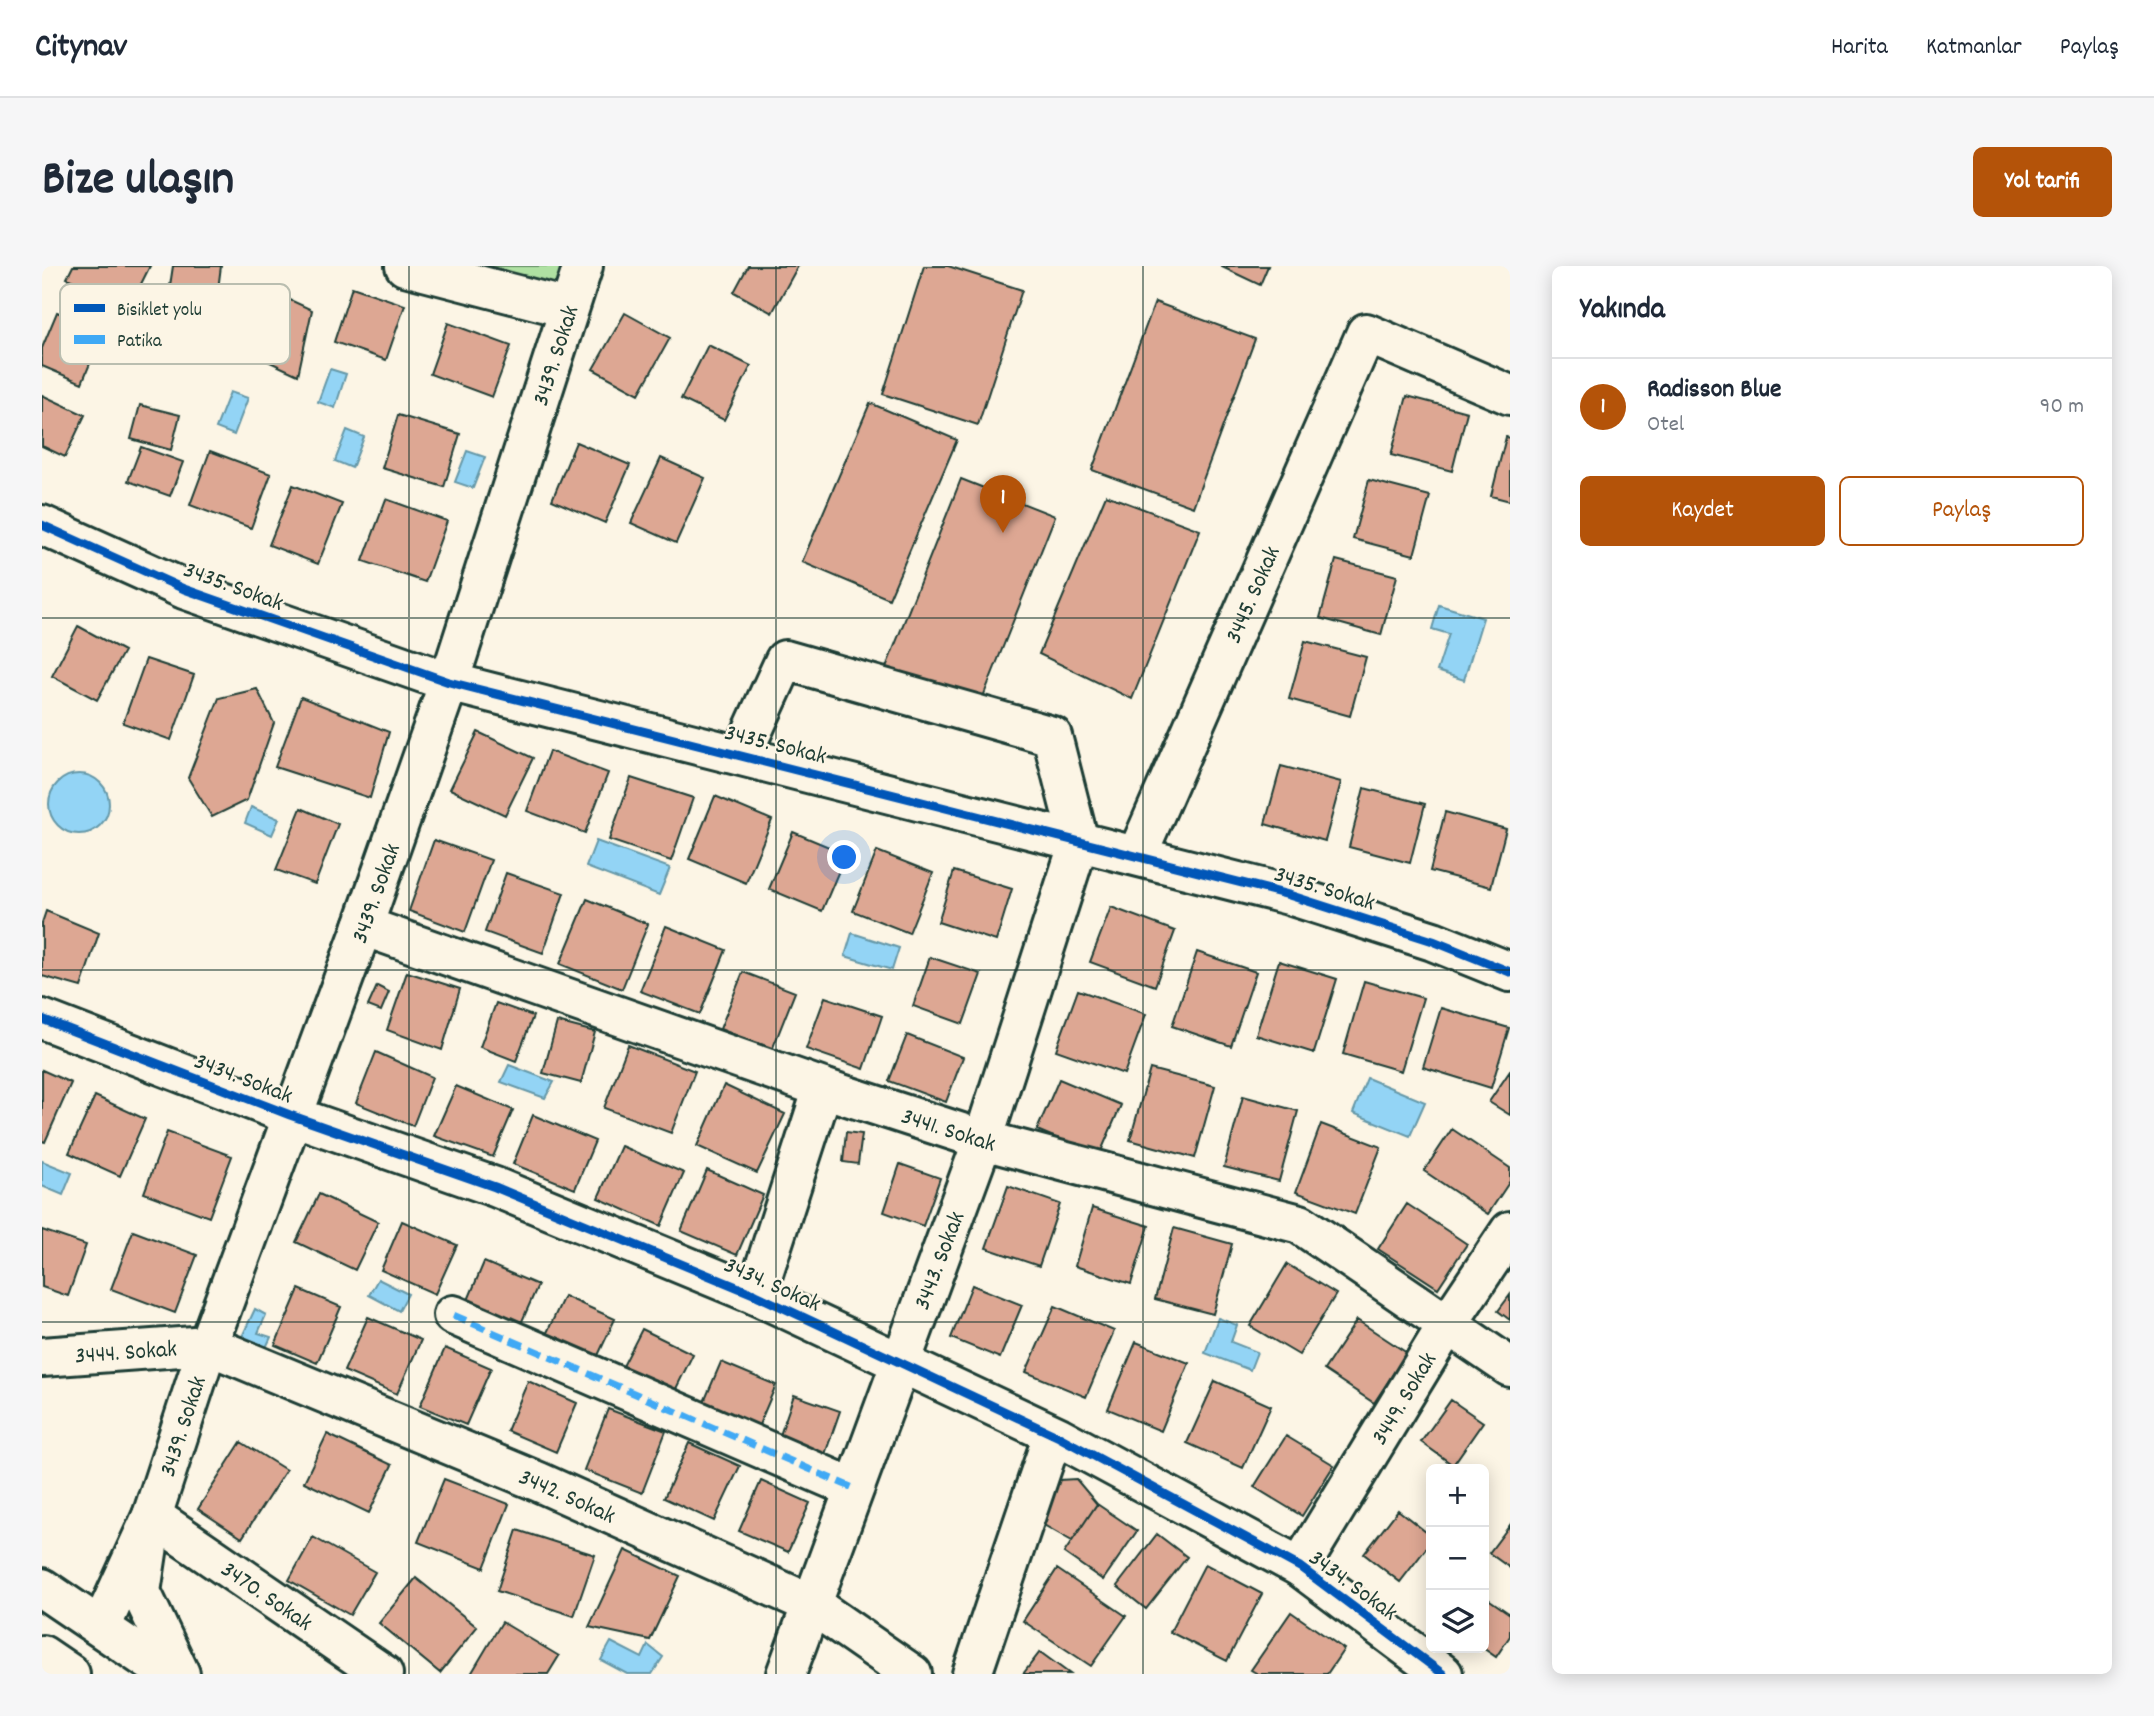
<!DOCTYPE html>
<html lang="tr">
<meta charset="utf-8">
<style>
:root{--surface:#fff;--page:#f6f6f7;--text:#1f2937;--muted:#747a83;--line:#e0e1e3;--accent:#b45309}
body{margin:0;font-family:Dekko,sans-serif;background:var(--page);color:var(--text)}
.controls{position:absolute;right:21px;bottom:21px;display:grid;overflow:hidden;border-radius:10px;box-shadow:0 4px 18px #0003}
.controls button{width:63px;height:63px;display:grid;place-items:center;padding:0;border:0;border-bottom:2px solid var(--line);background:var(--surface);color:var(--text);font:35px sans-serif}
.you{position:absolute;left:803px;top:592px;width:24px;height:24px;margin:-18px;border:5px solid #fff;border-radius:50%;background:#1a73e8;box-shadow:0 0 0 10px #1a73e833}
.badge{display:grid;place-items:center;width:46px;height:46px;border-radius:50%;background:var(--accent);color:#fff;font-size:23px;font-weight:700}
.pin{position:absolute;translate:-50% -58px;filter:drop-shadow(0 2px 4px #0008)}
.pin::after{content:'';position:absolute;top:37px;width:24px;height:21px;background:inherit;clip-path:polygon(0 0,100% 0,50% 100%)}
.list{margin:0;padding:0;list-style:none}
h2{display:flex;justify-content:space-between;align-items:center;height:91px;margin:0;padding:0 28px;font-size:30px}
h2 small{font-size:23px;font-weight:400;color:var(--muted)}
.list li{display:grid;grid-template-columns:46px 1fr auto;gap:21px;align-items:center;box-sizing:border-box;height:98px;padding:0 28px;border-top:2px solid var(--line)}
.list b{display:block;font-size:26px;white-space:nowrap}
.list p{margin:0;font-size:23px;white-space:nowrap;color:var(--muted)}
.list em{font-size:23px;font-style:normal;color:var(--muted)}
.actions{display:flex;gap:14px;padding:21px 28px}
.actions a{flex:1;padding:16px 0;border:2px solid var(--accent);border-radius:10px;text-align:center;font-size:24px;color:var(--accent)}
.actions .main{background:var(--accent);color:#fff}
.icon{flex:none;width:38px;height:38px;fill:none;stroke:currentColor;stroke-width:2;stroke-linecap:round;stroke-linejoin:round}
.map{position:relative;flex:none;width:1468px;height:1408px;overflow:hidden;border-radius:10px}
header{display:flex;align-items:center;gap:42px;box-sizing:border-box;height:98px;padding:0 35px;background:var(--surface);border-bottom:2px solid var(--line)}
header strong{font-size:33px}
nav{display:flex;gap:38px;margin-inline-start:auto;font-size:24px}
.intro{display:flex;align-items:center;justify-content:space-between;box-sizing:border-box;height:168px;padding:0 42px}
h1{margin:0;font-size:49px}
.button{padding:18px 32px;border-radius:10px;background:var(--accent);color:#fff;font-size:24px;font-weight:700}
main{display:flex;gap:42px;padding:0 42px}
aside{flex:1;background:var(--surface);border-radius:10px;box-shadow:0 4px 18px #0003}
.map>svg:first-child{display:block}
.green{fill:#afe1a2;stroke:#678f6b;stroke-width:2}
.water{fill:#93d4f5;stroke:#6598a8;stroke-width:2}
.building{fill:#dda793;stroke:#1f3d34;stroke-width:2}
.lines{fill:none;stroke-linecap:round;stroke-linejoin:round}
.minor-casing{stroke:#1f3d34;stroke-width:44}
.highway-casing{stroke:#1f3d34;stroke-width:44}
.minor{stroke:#fcf5e5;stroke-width:38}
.highway{stroke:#fcf5e5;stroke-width:38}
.quiet{stroke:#3fa9f5;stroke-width:7;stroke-dasharray:14 7;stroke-linecap:butt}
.cycleway-casing{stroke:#fcf5e5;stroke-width:13}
.cycleway{stroke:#0057b8;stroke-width:9}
.grid{fill:none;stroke:#1f3d34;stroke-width:2;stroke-opacity:0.55}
.labels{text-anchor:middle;stroke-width:5;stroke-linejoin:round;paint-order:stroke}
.street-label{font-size:24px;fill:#1f3d34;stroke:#fcf5e5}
.key{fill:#fcf5e5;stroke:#babeb0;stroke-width:2}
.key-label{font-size:19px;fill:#1f3d34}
</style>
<header>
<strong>Citynav</strong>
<nav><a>Harita</a><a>Katmanlar</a><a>Paylaş</a></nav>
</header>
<div class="intro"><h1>Bize ulaşın</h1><a class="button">Yol tarifi</a></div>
<main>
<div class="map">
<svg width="1468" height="1408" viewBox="0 0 1468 1408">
<rect width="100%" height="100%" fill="#fcf5e5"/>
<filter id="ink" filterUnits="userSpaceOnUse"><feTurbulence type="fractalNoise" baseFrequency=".0143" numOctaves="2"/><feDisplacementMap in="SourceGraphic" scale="14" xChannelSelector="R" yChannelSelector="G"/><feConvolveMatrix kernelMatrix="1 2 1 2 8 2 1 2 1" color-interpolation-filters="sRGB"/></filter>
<g filter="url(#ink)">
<!-- green -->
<path class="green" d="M435,0H525L516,23Z"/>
<!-- water -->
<path class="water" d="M288,103L304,108L293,142L276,136Z
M188,126L206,132L192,169L174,162Z
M305,164L322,171L310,202L293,195Z
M425,185L443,191L431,222L413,216Z
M1397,339L1441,352L1422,414L1395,405L1407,368L1390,363Z
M7 538a30 30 0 1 1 60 0a30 30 0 1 1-60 0Z
M209,541L237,553L230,569L203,557Z
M554,575L628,602L617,629L544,601Z
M810,667L857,682L850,704L803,690Z
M467,799L512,816L503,832L459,816Z
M1325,812L1383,836L1368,870L1311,847Z
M0,895L30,907L21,929L0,920Z
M336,1013L366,1028L357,1045L327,1029Z
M213,1043L224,1049L216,1067L229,1071L221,1088L197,1077Z
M1176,1052L1195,1059L1189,1076L1215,1086L1208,1104L1163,1087Z
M569,1376L600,1392L606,1379L621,1391L610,1408H585L559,1394Z"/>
<!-- building -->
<path class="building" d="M31,0H108L87,42L25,12Z
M131,0H179L174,39L126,33Z
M706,0H756L730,47L692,26Z
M882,0H906L980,24L936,159L841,128Z
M1178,0H1226L1218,19Z
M220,21L270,44L256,109L200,83Z
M310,21L363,39L344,94L292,76Z
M1113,36L1213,73L1151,241L1050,204Z
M15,46L61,66L40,117L0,100V82Z
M583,47L628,72L597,128L551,103Z
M406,57L469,80L450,131L388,108Z
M666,79L709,100L682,154L639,133Z
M0,129L43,149L23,191L0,180Z
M1365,130L1425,146L1410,205L1349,189Z
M828,137L915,174L847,333L760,296Z
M98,139L138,149L129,184L89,173Z
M356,149L418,168L402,221L340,202Z
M1464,171L1468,172V235L1449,230Z
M534,176L588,199L563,257L510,234Z
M99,181L141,196L128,230L86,215Z
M168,185L229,208L209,262L148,239Z
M619,192L663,212L634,277L589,257Z
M919,213L1013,250L937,441L843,404Z
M1327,214L1388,230L1372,289L1311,273Z
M251,219L300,238L276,298L227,279Z
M1064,229L1158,264L1090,433L997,388Z
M344,233L405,255L383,316L321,295Z
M1294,294L1355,310L1339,369L1278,352Z
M36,360L82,385L55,434L10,410Z
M1263,375L1324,391L1308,450L1247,433Z
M104,393L152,409L129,474L81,457Z
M215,423L232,457L205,534L170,551L146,512L177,432Z
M259,431L347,466L328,532L233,501Z
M436,466L491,492L463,549L408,523Z
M507,485L566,507L543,567L485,545Z
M1239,500L1299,516L1283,575L1223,558Z
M589,512L651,532L629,595L567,574Z
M1322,522L1383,538L1368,597L1307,581Z
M673,530L730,554L704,617L647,593Z
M259,542L296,558L273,618L234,604Z
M1403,546L1464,563L1449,621L1388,605Z
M751,566L804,588L780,645L727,623Z
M392,574L449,594L423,666L367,645Z
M835,585L891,607L867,667L811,645Z
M912,605L970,623L954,675L896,656Z
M464,607L522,627L501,687L443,666Z
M545,633L606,658L580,723L518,698Z
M1069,641L1133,665L1113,720L1048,696Z
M4,645L57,667L39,721L0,710V657Z
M624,660L684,684L658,748L598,725Z
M1155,686L1214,706L1189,780L1130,760Z
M888,691L939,708L921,758L871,740Z
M1237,695L1295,713L1272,787L1214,769Z
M365,706L418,723L400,784L345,764Z
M701,706L753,726L730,784L678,763Z
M1322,715L1381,732L1359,805L1301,788Z
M335,720L347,726L339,745L326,740Z
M1036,724L1104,748L1082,808L1014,784Z
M783,731L840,750L822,803L764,783Z
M454,737L491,750L474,795L438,781Z
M1399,742L1467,762L1449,822L1381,801Z
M515,756L553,766L539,817L501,807Z
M865,769L921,791L904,836L847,815Z
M586,779L653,805L629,867L562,842Z
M334,786L390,811L371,860L314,837Z
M1108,803L1173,820L1153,892L1088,874Z
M0,804L29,817L3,876L0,875Z
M1468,805V849L1447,836Z
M1017,813L1079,839L1057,890L995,864Z
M682,819L743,848L715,907L655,880Z
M414,820L471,844L451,891L392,870Z
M53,830L103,853L78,910L27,887Z
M1201,830L1256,845L1237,915L1182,901Z
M491,849L553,875L533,923L471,898Z
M1279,858L1339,881L1313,948L1254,926Z
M1410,863L1468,902V915L1446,948L1382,905Z
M125,866L190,890L167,951L102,927Z
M804,866L820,868L816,898L801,896Z
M579,880L642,907L619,960L556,932Z
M858,898L898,912L881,960L842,946Z
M665,904L721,929L695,989L639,965Z
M966,920L1018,938L997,1000L944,982Z
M277,928L336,956L313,1004L254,976Z
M1365,938L1425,978L1396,1022L1336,983Z
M1050,942L1107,960L1089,1018L1033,1000Z
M360,955L415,979L393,1028L339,1004Z
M1132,962L1190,978L1171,1048L1113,1033Z
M0,964L44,979L26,1030L0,1021Z
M91,965L155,989L133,1047L69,1023Z
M442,996L496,1019L474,1069L421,1046Z
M1245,998L1294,1028L1257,1089L1208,1060Z
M930,1019L980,1039L958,1092L909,1072Z
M257,1023L299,1041L275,1097L233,1079Z
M1468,1029V1054L1456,1045Z
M522,1030L573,1053L553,1096L502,1073Z
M1013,1040L1072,1065L1044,1131L984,1106Z
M326,1051L379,1074L355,1128L302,1105Z
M1315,1054L1365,1087L1332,1137L1282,1104Z
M600,1063L651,1088L631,1129L579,1104Z
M1094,1076L1147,1097L1119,1165L1066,1143Z
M403,1082L449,1102L424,1159L378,1140Z
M679,1096L734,1119L714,1166L659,1143Z
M486,1115L535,1137L514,1186L465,1165Z
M1173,1115L1229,1140L1201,1202L1145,1177Z
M752,1129L798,1145L781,1194L735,1178Z
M1409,1134L1441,1156L1411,1199L1379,1176Z
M566,1143L624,1165L600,1227L542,1204Z
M285,1168L350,1199L327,1247L262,1216Z
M1244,1170L1292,1199L1260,1250L1212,1221Z
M199,1176L244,1204L200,1272L156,1243Z
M647,1177L698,1200L672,1255L622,1232Z
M402,1213L467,1238L442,1302L376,1276Z
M1034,1213L1055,1238L1030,1275L1000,1258L1017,1214Z
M719,1215L768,1237L746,1286L697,1265Z
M1055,1238L1095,1265L1061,1314L1022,1287Z
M1356,1244L1389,1270V1276L1358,1316L1322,1288Z
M1468,1259V1302L1447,1287Z
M475,1264L553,1289L532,1350L455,1325Z
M1115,1268L1145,1291L1104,1343L1075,1320Z
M271,1271L333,1306L308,1349L247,1314Z
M583,1284L638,1310L608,1374L547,1361Z
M1163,1298L1220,1328L1185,1395L1128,1366Z
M1015,1303L1084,1350L1049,1400L981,1355Z
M374,1312L435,1361L398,1407L337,1357Z
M1442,1330L1468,1348V1370L1454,1391L1441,1382Z
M1249,1346L1302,1383L1285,1408H1216L1209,1404Z
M460,1356L517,1390L506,1408H429Z
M998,1386L1028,1408H981Z"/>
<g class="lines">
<!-- minor casing -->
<g class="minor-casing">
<g id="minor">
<path d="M363,0L525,42"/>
<path d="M0,259L142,323L407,416L1247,629L1391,675L1468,706"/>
<path d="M700,488L743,394L1010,470L1037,576L941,874L744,1408"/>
<path id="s1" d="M1095,589L1324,67L1468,129"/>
<path id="s2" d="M321,660L781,822L941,874L1258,958L1468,1101"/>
<path d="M0,753L248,849L453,921L714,1029L1017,1171L1258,1301L1401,1408"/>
<path d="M714,1029L781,822"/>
<path d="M411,1049L811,1222"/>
<path id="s3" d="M0,1091L166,1079L497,1216L769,1338L870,1408"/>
<path id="s4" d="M110,1250L341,1408"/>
<path d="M106,1280L99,1326L138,1408"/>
<path id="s5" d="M1258,1301L1405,1059L1468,965"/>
<path id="s6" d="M59,1361L110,1250L166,1079L321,660L407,416L541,0"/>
<path d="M930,1408L1011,1169"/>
</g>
</g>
<!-- highway casing -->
<g class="highway-casing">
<path id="highway" d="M0,1322L127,1408
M0,1389L28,1408"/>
</g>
<!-- minor -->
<use href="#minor" class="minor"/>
<!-- highway -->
<use href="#highway" class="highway"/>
<!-- quiet -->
<path class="quiet" d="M411,1049L811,1222"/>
<!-- cycleway casing -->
<g class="cycleway-casing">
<path id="cycleway" d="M0,259L142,323L407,416L1247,629L1391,675L1468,706
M0,753L248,849L453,921L714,1029L1017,1171L1258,1301L1401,1408"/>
</g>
<!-- cycleway -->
<use href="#cycleway" class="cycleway"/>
</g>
</g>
<!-- grid -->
<path class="grid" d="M367,0V1408M734,0V1408M1101,0V1408M0,352H1468M0,704H1468M0,1056H1468"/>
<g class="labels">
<!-- street labels -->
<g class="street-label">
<text dy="8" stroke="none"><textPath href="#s6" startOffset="1351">3439. Sokak</textPath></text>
<text transform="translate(192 319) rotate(20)" y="8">3435. Sokak</text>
<text dy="8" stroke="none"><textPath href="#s1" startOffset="285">3445. Sokak</textPath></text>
<text transform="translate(734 477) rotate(14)" y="8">3435. Sokak</text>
<text transform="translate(1283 621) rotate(17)" y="8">3435. Sokak</text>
<text dy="8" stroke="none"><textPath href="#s6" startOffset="784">3439. Sokak</textPath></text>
<text transform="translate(202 811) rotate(21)" y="8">3434. Sokak</text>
<text dy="8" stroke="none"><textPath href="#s2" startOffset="620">3441. Sokak</textPath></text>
<text transform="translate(896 994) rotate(-69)" y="8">3443. Sokak</text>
<text transform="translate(731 1017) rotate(24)" y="8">3434. Sokak</text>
<text dy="8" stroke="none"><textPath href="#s3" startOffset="84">3444. Sokak</textPath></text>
<text dy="8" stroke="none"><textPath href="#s5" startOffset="198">3449. Sokak</textPath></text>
<text dy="8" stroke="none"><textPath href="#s6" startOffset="217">3439. Sokak</textPath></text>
<text dy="8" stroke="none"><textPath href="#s3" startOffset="556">3442. Sokak</textPath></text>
<text transform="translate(1312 1318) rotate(36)" y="8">3434. Sokak</text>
<text dy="8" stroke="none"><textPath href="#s4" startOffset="140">3470. Sokak</textPath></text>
</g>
</g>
<!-- legend -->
<rect x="18" y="18" width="230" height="80" rx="10" class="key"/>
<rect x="32" y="38" width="31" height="8" fill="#0057b8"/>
<rect x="32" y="69" width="31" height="9" fill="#3fa9f5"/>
<g class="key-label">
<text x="75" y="49">Bisiklet yolu</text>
<text x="75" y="80">Patika</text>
</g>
</svg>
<div class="controls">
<button>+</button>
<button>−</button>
<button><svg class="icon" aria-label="layers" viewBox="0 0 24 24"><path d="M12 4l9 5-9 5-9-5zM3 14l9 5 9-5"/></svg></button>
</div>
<div class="you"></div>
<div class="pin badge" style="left:961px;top:267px">1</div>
</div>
<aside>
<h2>Yakında<small></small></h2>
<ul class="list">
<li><span class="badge">1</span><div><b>Radisson Blue</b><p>Otel</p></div><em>90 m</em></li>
</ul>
<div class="actions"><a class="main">Kaydet</a><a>Paylaş</a></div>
</aside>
</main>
